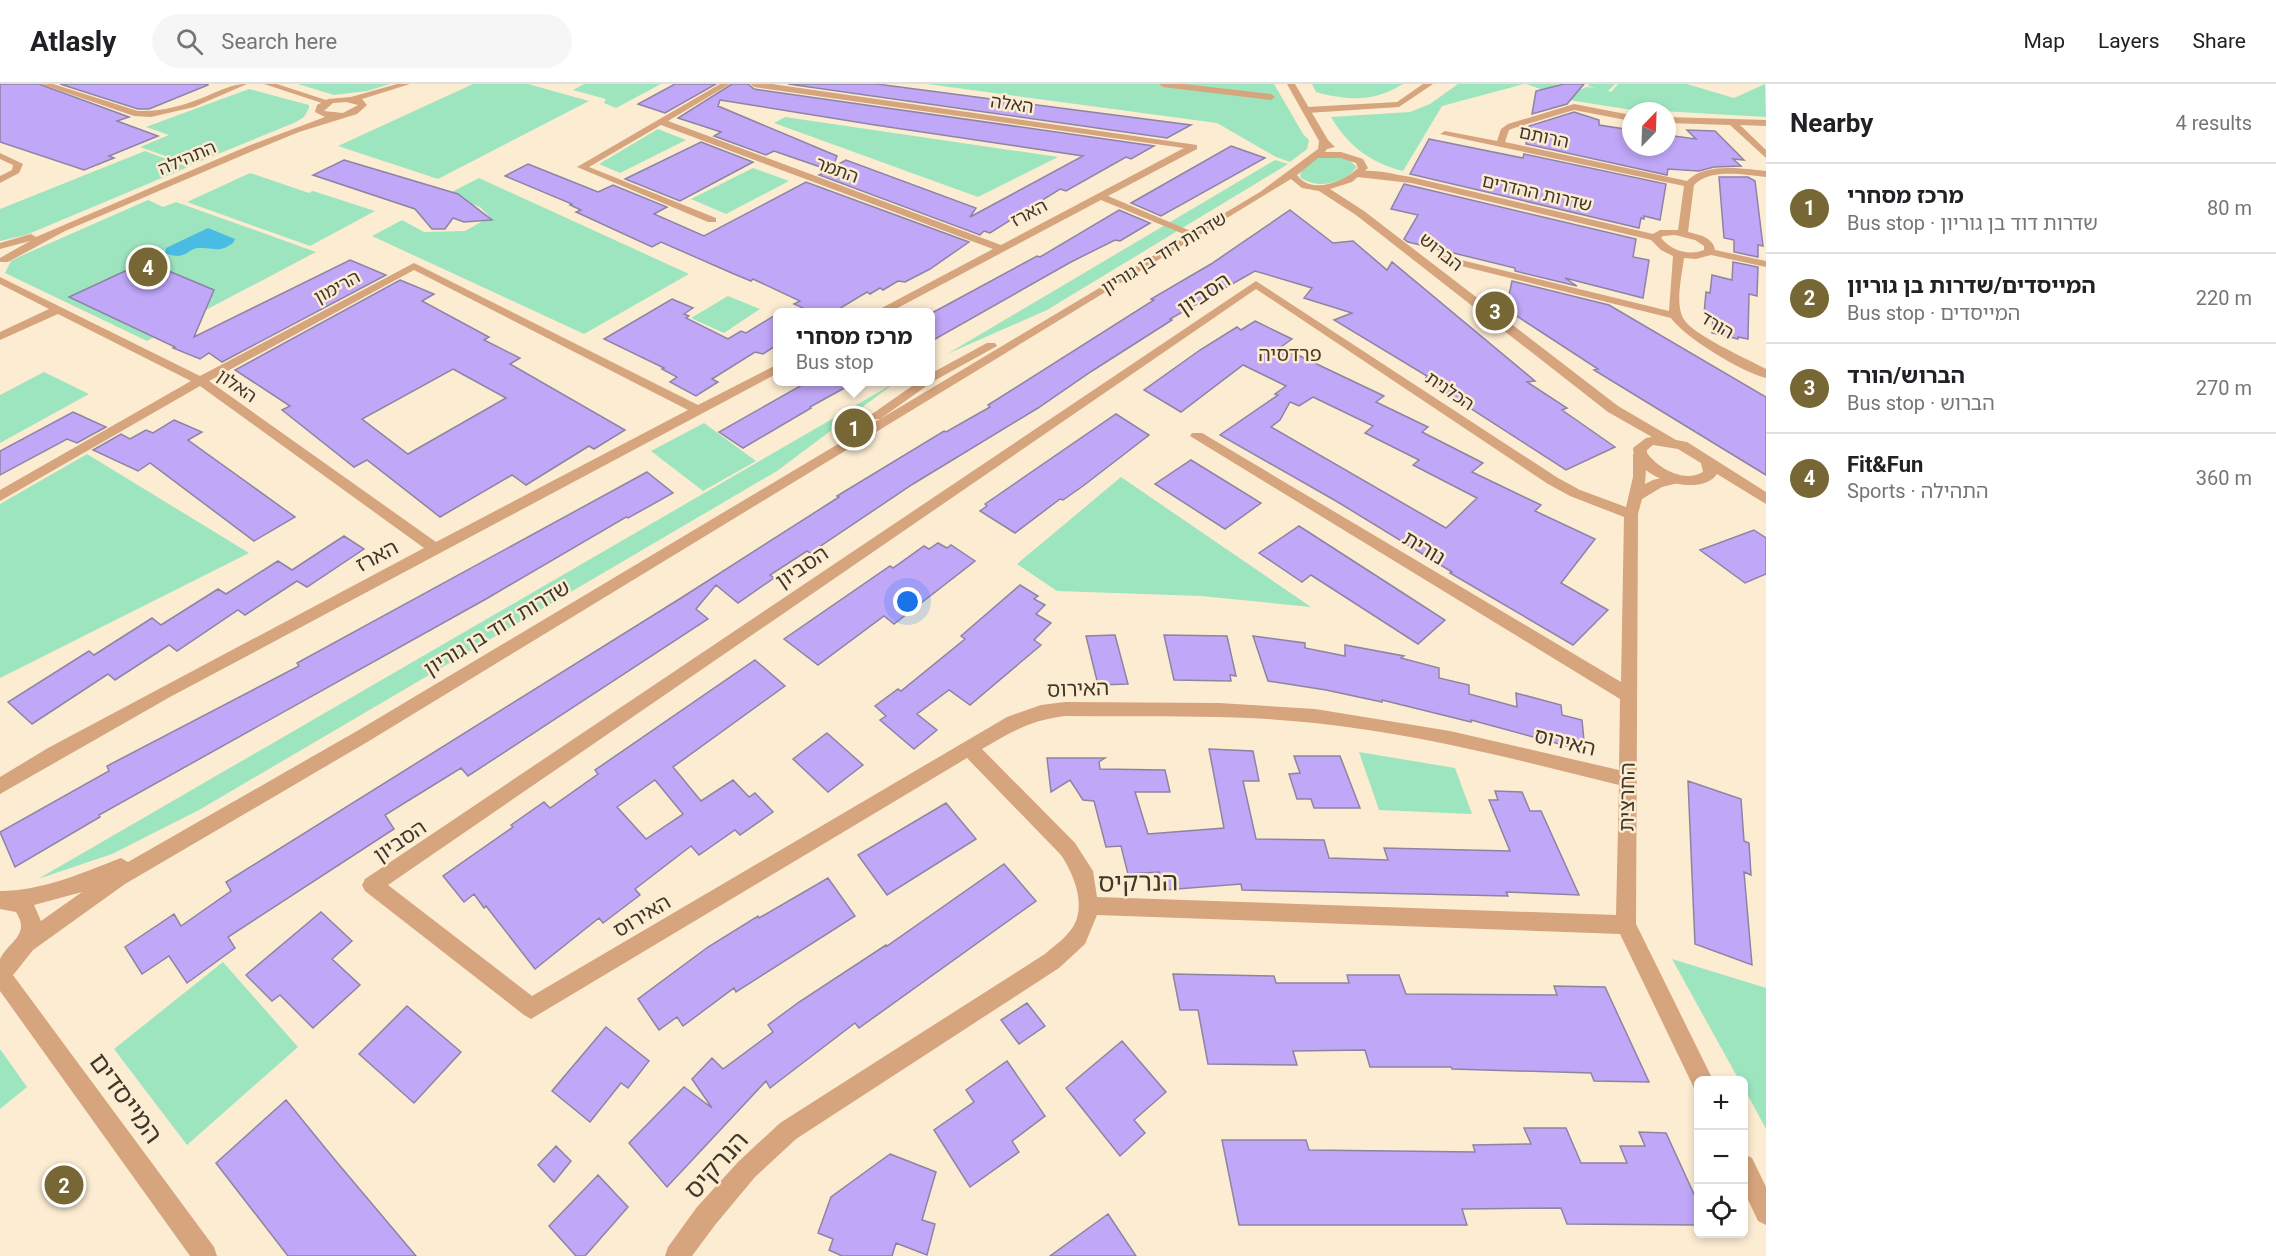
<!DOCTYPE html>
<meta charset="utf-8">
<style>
:root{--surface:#fff;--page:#f6f6f6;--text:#202124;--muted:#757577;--line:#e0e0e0;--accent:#766734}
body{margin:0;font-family:Roboto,"Noto Sans Hebrew",sans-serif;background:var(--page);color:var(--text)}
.controls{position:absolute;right:18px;bottom:18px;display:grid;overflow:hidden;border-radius:9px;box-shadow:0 3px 9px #0003}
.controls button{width:54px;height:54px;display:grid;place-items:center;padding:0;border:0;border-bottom:2px solid var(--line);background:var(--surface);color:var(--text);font:30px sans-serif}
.compass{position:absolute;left:1622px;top:18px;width:54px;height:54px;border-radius:50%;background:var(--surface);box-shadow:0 3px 9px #0003;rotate:23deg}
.you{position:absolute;left:908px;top:518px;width:21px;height:21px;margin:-15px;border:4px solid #fff;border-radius:50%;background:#1a73e8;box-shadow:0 0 0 9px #1a73e833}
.badge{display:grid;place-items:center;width:39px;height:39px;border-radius:50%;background:var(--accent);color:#fff;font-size:20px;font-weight:700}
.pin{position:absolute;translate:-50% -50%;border:3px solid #fff;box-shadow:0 2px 6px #0006}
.popup{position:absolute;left:773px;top:224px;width:162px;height:78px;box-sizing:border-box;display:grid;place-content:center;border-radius:9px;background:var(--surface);filter:drop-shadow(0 2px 4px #0005);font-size:20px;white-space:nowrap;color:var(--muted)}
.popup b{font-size:22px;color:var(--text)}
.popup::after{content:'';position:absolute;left:50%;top:100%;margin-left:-12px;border:12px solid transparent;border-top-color:var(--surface)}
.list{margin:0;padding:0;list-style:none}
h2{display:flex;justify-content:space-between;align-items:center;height:78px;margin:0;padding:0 24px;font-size:26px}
h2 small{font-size:20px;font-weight:400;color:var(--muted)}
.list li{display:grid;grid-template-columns:39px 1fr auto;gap:18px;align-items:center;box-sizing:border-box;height:90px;padding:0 24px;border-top:2px solid var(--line)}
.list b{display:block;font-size:22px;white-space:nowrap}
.list p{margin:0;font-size:20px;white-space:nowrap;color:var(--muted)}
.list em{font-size:20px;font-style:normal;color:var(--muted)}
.icon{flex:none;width:33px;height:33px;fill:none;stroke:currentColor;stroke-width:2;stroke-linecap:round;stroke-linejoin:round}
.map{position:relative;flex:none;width:1766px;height:1172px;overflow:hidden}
header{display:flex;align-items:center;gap:36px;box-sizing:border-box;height:84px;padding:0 30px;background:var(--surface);border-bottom:2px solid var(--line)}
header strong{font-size:28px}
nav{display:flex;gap:33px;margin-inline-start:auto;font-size:21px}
.search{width:420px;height:54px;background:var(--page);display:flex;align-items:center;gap:15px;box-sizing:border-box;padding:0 21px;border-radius:33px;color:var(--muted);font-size:22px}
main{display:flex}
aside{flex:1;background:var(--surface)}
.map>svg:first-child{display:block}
.green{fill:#9de5bf}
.water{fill:#4abce4}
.building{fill:#c0a7f8;stroke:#8d84a4;stroke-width:1.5;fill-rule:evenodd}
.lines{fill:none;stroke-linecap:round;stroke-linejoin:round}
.minor{fill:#d6a47d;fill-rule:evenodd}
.tertiary{fill:#d6a47d;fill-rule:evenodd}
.labels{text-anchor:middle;stroke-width:5;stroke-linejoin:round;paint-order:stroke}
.far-street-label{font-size:18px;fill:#3f372a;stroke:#fcecd2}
.far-quarter-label{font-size:20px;fill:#4d3c20;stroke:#fcecd2}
.street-label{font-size:21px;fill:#3f372a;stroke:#fcecd2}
.near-street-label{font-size:26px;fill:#3f372a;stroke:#fcecd2}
</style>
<header>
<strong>Atlasly</strong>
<div class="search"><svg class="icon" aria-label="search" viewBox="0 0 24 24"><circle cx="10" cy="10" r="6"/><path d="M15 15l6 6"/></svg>Search here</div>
<nav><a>Map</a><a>Layers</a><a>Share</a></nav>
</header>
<main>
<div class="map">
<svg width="1766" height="1172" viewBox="0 0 1766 1172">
<rect width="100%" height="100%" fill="#fcecd2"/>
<!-- green -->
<path class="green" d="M298,0H390L367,7L334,11Z
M473,0H528L589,17L438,95L338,62Z
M584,0H661L616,24L604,19L606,15L573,6Z
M927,0H1274L1303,50L1309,56L1307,65L1290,78L1276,73L1217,39Z
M1312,0H1403C1374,18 1349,17 1316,8Z
M1458,0H1524L1442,22L1403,87C1371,79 1348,62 1331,33L1410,28L1430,20Z
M1526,0H1555L1582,5L1586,3L1596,4L1588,2L1589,0H1615L1608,7L1611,8L1618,0H1687L1734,14L1765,0L1766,33L1626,25L1575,17Z
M249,5L309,21V24L304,33L296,38L191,81L140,63L169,51L146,43Z
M785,33L1058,73L978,113L774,39Z
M658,45L686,56L620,89L599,80Z
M145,67L188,83L26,151L0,157V125Z
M1331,72L1349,76L1357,83C1344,100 1317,106 1300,93L1301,86L1319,73Z
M1275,76L1288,80L1047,226L947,270Z
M753,84L789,97L726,130L691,115Z
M250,89L309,109L313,107L375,127L310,162L187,118Z
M479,94L689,190L584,250L372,152L402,136L424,148L465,147L490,133L480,123L446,111Z
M148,116L163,123L176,118L316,168L147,257L5,189L11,177L23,171Z
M728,212L760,225L724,249L691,234Z
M44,288L89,310L0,359V311Z
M896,298L777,387L199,726L112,770L38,795Z
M704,339L756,377L703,407L651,367Z
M87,370L249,469L0,594V420Z
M1121,393L1311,523L1201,512L1057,507L1017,480Z
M1359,668L1455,684L1472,730L1379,726Z
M1672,875L1766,904V1045L1744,1004V996H1739Z
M223,878L298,963L187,1061L114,965Z
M0,965L27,1003L0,1025Z"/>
<!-- water -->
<path class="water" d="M208,144L235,155L233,159C219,169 216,164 201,164C186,163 188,178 165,169L166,164Z"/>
<!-- building -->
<path class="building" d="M0,0H39L129,33L117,37L158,52L109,72L114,74L84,86L0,58Z
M60,0H208V1L149,25H138Z
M675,0H716L665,29L638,20Z
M732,0H748L754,5L1154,62L1131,75L1126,73L1066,107L1060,105L990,149L984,147L980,151L819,91L829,86L774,67L766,71L714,52L721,48L678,34ZM720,16L875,41L1083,72L970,133L976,124L846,76L833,83L837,72L718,22Z
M788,0H877L1191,41L1167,54Z
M1564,0H1584L1567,20L1532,30L1536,7Z
M1574,28L1599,36V41L1631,46V63H1667V51L1696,55L1687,46L1715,47L1744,76L1733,75L1741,82L1714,83L1699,87L1668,85L1667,91L1526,60L1529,42Z
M1429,55L1523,74L1524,70L1666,100L1660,136L1644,132V135L1641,134L1639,144L1410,90Z
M701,58L753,78L680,117L625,95Z
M1231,62L1265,74L1161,132L1131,119Z
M344,76L458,110L492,136L464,138L453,134L445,145H432L415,125L313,91Z
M528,80L598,108L613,101L667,123L654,130L704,152L806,98L969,158L930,185L905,198L898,197L883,206L880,204L870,210L867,208L834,228H812L794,220L800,217L753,195L751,197L734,190L661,158L652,163L576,128L581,126L570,121L572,120L505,92Z
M1719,93H1748L1755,97L1763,162L1758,161V173L1734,168V156L1724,154Z
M1404,100L1636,155L1633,173L1649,176L1643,214L1565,194L1577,202L1515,187V184L1408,158L1404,155L1418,131L1391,125Z
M1119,126L1150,139L1120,157L1115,156L1071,178L930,258V230L1037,172L1040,173Z
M1290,126L1333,159L1353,157L1387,186L1392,178L1535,297L1527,298L1567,324L1562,326L1615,363L1566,386L1425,295L1427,292L1334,236L1352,229L1304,214L1312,204L1255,187L1170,235L1172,236L1092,287L1038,324L913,400L810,469L807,467L770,491L774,494L738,519L716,501L696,525L708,535L468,692L461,684L385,731L394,745L228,853L235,864L187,899L169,872L142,890L125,863L174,830L181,842L231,807L226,798L681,514L839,413L837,412L944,347L946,348L990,323L988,321L1154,216L1151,215L1211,180Z
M350,176L386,191L222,278L209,269L200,275L173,264L175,263L69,213L138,181L152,180L214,206L194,253Z
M1733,178L1758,183L1757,212L1749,210L1748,255L1738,253V255L1712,249L1713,232L1704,230L1706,208L1710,209L1712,191L1732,196Z
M400,196L434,210L422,217L489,253L484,256L520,274L510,280L625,346L594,365L589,362L526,401L512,391L440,433L367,376L354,383L282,326L290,322L235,286ZM453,285L506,314L408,370L362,335Z
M1512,197L1609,221L1766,313V391L1594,286L1598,285L1506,225Z
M672,215L693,224L684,230L689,232L686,234L728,255L741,247L746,249L777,230V261L763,270L755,268L712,295L718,298L696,312L670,298L677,293L662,285L664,284L604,255Z
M1255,237L1292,255L1281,263L1384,312L1376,318L1428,343L1422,348L1483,379L1472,388L1541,421L1535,427L1595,455L1561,499L1608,526L1573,561L1450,489L1452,488L1336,417L1220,351L1278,311L1275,310L1286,302L1243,281L1181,328L1144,306L1200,266L1237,243L1241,246ZM1313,313L1373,342L1365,349L1419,376L1413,381L1477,414L1446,444L1271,343L1280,336L1290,318L1299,322Z
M809,297H857L810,323L811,324L743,364L719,348Z
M73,328L106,343L77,359L67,355L0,391V367Z
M1116,330L1149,351L1083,402L1063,416L1060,415L1015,449L980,427L987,422L985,420Z
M174,336L202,348L188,356L295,433L254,457L150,379L138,387L93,366L121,350L130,355L146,346L153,349Z
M1191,376L1261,419L1225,445L1155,400Z
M647,388L673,409L628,434L626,433L486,515L99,731L100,733L15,783L0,748L109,687L107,682L299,582L297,579Z
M1299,442L1403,509L1445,536L1418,560L1311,491L1302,498L1259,469Z
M1754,446L1766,454V490L1745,499L1700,466Z
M344,452L364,465L307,503L297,497L245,531L238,526L177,567L169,561L115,596L108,590L32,640L8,618L89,567L94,571L152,534L161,541L218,505L226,510L278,477L292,486Z
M938,459L947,464L951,461L975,477L894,540L884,532L818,581L784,555L890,482L893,484L924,462L929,465Z
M1020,501L1038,512L1034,515L1045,521L1036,530L1051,539L1034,556L1041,561L970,621L949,606L917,630L937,646L914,665L880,636L886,632L875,622L898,605L901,607L965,555L961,552Z
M1115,551L1128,600L1098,601L1086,552Z
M1164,551L1227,552L1236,592L1230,591L1231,597L1174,596Z
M1253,552L1305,559V564L1345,572V561L1404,572L1401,574L1439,584V594L1469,601V610L1517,623L1516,609L1561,621L1562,631L1582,636L1585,667L1471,636V638L1382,616V618L1326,606L1268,597Z
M755,576L785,602L673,683L701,717L733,696L749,713L755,709L773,728L740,751L735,746L699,771L691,762L635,805L640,811L603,839L599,834L535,885L486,822L484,824L474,810L464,818L443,792L513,743L511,741L544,718L550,724L598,690L595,686ZM655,696L683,730L646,755L617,723Z
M827,649L863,681L828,708L793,675Z
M1209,665L1253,667L1259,697H1243L1256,755L1324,756L1329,774L1388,776L1384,764L1510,767L1489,716H1498L1495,707L1522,708L1530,727H1541L1579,811L1506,808L1508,812L1242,806L1241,800L1164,806L1159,788L1128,790L1121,762L1106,763L1094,717L1083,716L1070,696L1051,708L1047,674H1105L1099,678L1100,685L1165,686L1170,708H1135L1148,750L1224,744Z
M1294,672H1340L1360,724H1314L1311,715H1297L1289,690L1300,689Z
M1688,697L1741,715L1744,757L1749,759L1751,791L1744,788L1752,881L1695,860Z
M946,719L976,755L887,811L858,771Z
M1004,780L1036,817L859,944L855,939L770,1004L766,997L667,1103L629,1059L684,1003L712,1024L692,995L712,974L723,985L773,948L768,941L799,918L886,861L887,862Z
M828,794L855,832L736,908L734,904L683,942L677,933L659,946L638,915L708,863L758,832L759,834Z
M321,828L352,857L332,875L360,901L313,944L280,911L272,917L246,891Z
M1173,890L1274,892L1276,899H1349L1347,891H1399L1406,910L1557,911L1554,902L1605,903L1649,998L1594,997L1591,989L1452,985L1451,983H1370L1365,966L1293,967L1297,981L1208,980L1198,926H1180Z
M1027,919L1045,942L1019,960L1001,936Z
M407,922L461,968L414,1019L359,970Z
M606,943L649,977L628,1004L621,999L590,1038L552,1007Z
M1122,957L1166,1008L1134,1036L1145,1049L1120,1072L1066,1004Z
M1007,977L1045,1032L1012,1057L1019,1068L970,1103L934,1046L974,1018L966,1006Z
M286,1016L335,1076L416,1172H288L216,1079Z
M1524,1044H1566L1581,1079H1627L1620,1062H1645L1639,1048L1666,1049L1698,1119V1141L1567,1140L1561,1124L1462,1125L1467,1141H1239L1222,1056H1306L1309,1066L1475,1068L1473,1061L1531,1060Z
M556,1062L571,1077L554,1098L538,1081Z
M890,1070L936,1088L922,1136L935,1140L927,1171L896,1159L892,1172H842L829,1166L833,1155L818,1149L831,1113Z
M598,1091L628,1123L585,1172H576L549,1142Z
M1108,1130L1136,1172H1050Z"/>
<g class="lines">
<!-- minor -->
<path class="minor" d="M41,0H53L138,27C161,28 181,22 202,14C217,8 231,0 247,0L194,23L151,33L134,32Z
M264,0H277L332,18L325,20Z
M720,0H730L668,37L1001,161L1184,64L754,3L750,0H772L1197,61V65L1108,112L1200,151L1191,153L1101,116L890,228H877L878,226L993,165L661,41L589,83L716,134V138H708L577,83Z
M1159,0H1184L1271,10L1275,13L1271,16L1163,3Z
M1423,0H1433L1399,23L1307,29L1303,26L1307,23L1397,18Z
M1574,20L1631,31V37L1574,26L1514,44L1509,46L1505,58L1687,97C1706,78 1742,85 1766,87V93C1744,91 1711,84 1694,101L1688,148C1699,151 1713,153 1715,166L1766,177V183L1711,171L1696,175L1684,174C1682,191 1675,219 1683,234C1692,251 1748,275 1766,285V294C1742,288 1685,254 1671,234L1437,176L1436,174L1441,171L1669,227L1673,172L1661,166L1651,156L1411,99L1357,93L1352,90C1363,82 1397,91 1411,93L1653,150L1660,146H1678L1684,102L1440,50L1445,47L1497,57L1501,45L1508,40ZM1675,151L1695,156L1704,162V166C1689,172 1672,167 1661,154L1663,152Z
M1667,33L1766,36V42L1740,41L1766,66V74L1730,41L1667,39Z
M0,69L23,80L19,89L0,99V92L12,86L13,81L0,75Z
M414,179L698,321L778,280V289L170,613L0,710V693L48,664L424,464L200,302L0,417V406L191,297L58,230L0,256V248L49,225L0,200V193L200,292ZM414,186L688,326L436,458L209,297Z
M1256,197L1558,394L1580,406L1626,423L1633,393V370L1640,366L1647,370L1645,400L1653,396L1677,390L1684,395L1682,398L1662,403L1642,415L1638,430L1636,840L1713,996H1698V1006L1694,1004L1620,850L1097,831L1085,860L1059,884L796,1055L755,1093L715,1141L692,1172H665L668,1163L697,1123L739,1077L780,1039L1045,870C1053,863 1063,856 1070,847C1088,825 1075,792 1061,771L967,674L531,935L524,931L365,807L362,801L365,795ZM1256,205L1548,400L1570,412L1624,433L1621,598L1202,349H1192L1190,352L1620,615L1619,686L1450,647L1315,625L1219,619L1065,618L1041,621L1007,633L532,912L388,801ZM1065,632C1148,633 1232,630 1315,639C1418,650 1519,676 1619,701L1616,831L1097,813L1093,787L1075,759L982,665C1011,648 1031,636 1065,632Z
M0,880L7,883L214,1163L217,1172H190L0,907Z
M1744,1070L1752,1074L1766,1103V1141L1758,1137L1744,1107Z"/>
<!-- tertiary -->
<path class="tertiary" d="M397,0H410L362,15L367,21L357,30L299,48L255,66L65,147L8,178H0V174L30,157L0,165V159L31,150L36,153L248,62L325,33L315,28L317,21L328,15L351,13ZM346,18L358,21L343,29L324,27L333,19Z
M1287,0H1295L1328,56L1335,63L1327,65L1325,68H1341L1363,75L1368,84L1352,98L1330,105L1364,127L1618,322L1676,356L1687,358L1766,408V420L1717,390C1700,415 1633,394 1633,364L1646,354L1652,353L1608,328L1356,131L1319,107L1302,104L1291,95L369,657L125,800L33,866L14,890L0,900C0,893 0,881 0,875C8,858 31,851 16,828L0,825V807C42,807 82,789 121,774L128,778L357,647L880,335H870L869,332L918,298H930V290L987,259H995L997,262L932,298L880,335L1260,108L1318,65L1319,57ZM1318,74H1340L1356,79L1358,84C1344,98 1311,111 1297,91ZM1653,361L1678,365L1701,379L1703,388C1684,399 1659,385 1647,369V366ZM82,808L41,837L34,821Z"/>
</g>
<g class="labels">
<!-- far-street labels -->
<g class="far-street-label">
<text transform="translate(1012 20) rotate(8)" y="6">האלה</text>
<text transform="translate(1544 53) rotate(12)" y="6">הרותם</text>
<text transform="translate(187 74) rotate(-23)" y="6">התהילה</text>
<text transform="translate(837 86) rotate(20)" y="6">התמר</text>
<text transform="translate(1537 109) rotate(13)" y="6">שדרות ההדרים</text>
<text transform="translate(1029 129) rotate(-28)" y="6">הארז</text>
<text transform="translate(1441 168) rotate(38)" y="6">הברוש</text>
<text transform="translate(1164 169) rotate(-31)" y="6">שדרות דוד בן גוריון</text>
<text transform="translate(337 203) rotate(-28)" y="6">הרימון</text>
<text transform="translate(1717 241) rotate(31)" y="6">הורד</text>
<text transform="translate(237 302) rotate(35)" y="6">האלון</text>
<text transform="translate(1450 307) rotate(34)" y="6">הכלנית</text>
</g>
<!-- far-quarter labels -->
<g class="far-quarter-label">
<text x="1290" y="277">פרדסיה</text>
</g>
<!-- street labels -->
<g class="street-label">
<text transform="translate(1204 210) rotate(-34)" y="7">הסביון</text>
<text transform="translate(1424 464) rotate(31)" y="7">נורית</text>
<text transform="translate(377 472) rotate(-28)" y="7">הארז</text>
<text transform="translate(802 483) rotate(-34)" y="7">הסביון</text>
<text transform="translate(497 544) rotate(-31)" y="7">שדרות דוד בן גוריון</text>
<text transform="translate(1078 605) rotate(-2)" y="7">האירוס</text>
<text transform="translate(1565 658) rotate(13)" y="7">האירוס</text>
<text transform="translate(1627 713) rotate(-89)" y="7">החרצית</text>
<text transform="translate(400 757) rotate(-34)" y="7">הסביון</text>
<text transform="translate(642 832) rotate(-31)" y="7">האירוס</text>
</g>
<!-- near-street labels -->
<g class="near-street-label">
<text transform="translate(1138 798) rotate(-1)" y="9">הנרקיס</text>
<text transform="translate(126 1014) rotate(54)" y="9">המייסדים</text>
<text transform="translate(716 1081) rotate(-48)" y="9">הנרקיס</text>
</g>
</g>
</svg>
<div class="controls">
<button>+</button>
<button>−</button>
<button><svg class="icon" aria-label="locate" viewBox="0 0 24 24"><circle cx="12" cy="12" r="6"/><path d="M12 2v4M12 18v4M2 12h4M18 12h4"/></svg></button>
</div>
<svg class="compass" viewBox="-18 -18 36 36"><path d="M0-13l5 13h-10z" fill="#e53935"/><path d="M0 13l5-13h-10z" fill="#757577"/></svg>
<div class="you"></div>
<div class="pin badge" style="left:854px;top:344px">1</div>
<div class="popup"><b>מרכז מסחרי</b>Bus stop</div>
<div class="pin badge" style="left:64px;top:1101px">2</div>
<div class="pin badge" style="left:1495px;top:227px">3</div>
<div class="pin badge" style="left:148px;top:183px">4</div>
</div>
<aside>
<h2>Nearby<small>4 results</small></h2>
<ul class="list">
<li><span class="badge">1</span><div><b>מרכז מסחרי</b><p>Bus stop · שדרות דוד בן גוריון</p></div><em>80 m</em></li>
<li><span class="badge">2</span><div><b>המייסדים/שדרות בן גוריון</b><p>Bus stop · המייסדים</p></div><em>220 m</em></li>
<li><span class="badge">3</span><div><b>הברוש/הורד</b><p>Bus stop · הברוש</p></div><em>270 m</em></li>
<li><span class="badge">4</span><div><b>Fit&amp;Fun</b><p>Sports · התהילה</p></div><em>360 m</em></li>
</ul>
</aside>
</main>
